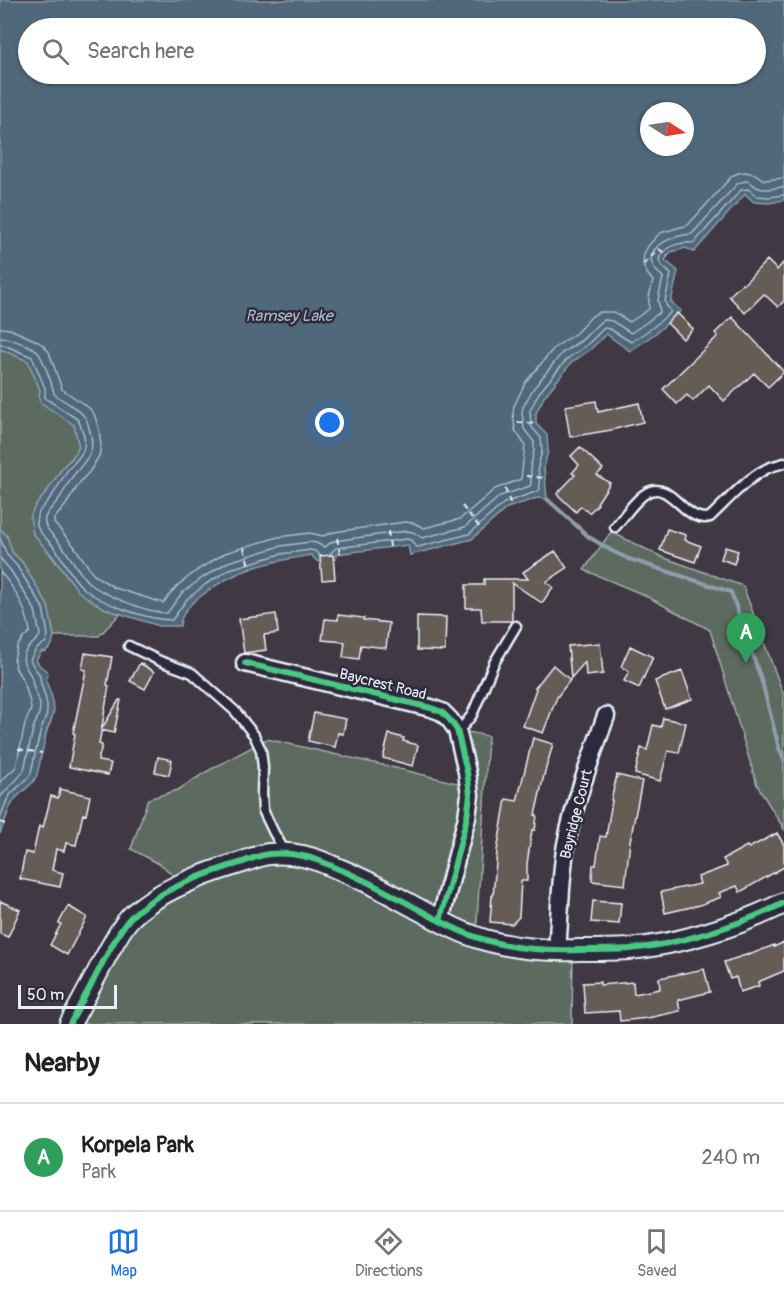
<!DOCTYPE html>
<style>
:root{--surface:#fff;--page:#f2f2f2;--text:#202124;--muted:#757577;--line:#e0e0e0;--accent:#1a73e8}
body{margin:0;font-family:Pangolin,sans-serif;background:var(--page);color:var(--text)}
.compass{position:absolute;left:640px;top:102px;width:54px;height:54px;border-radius:50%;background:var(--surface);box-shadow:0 2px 4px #0004;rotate:102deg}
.scale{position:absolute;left:18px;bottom:15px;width:99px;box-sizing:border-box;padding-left:6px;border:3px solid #e8f1f8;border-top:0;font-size:16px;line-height:21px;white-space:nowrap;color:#e8f1f8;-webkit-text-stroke:4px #2f2a3d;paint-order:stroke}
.you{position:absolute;left:330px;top:423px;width:21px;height:21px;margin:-15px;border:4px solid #fff;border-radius:50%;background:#1a73e8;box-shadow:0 0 0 9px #1a73e833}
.badge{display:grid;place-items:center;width:39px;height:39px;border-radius:50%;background:var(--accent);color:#fff;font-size:20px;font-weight:700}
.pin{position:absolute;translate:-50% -50px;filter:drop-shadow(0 2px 3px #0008)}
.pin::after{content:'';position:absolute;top:32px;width:21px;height:18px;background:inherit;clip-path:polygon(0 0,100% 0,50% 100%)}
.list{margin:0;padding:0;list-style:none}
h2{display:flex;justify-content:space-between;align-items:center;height:78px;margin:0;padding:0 24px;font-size:26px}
h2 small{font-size:20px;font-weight:400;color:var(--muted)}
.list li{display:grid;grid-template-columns:39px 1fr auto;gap:18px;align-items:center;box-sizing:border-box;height:108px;padding:0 24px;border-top:2px solid var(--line)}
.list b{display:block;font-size:22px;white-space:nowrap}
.list p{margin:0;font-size:20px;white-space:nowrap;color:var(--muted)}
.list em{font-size:20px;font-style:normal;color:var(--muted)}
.icon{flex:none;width:33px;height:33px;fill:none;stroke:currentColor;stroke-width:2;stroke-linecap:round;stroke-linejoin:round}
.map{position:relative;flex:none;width:784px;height:1024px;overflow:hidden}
.search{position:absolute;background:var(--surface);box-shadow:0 2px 4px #0004;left:18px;right:18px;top:18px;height:66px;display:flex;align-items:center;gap:15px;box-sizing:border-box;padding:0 21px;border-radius:33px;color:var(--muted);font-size:22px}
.sheet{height:186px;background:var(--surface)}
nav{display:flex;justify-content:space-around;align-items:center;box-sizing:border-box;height:84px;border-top:2px solid var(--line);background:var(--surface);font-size:16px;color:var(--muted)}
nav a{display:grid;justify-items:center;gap:3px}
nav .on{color:var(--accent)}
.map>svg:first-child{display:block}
.green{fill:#5c6a5f;stroke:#a2aeac;stroke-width:1.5}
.water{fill:#50677a;stroke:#8d9eac;stroke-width:1.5;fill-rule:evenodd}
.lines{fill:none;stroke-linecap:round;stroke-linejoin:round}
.shore{stroke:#abbac6;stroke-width:1.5}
.stream{stroke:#8d9eac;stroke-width:4}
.building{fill:#665b56;stroke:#e8f1f8;stroke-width:1.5}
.service-casing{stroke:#e8f1f8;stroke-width:13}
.minor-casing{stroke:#e8f1f8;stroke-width:21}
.tertiary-casing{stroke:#e8f1f8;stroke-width:24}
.path{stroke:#e8f1f8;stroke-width:2;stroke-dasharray:6 4.5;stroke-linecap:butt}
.service{stroke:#2f2a3d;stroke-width:8}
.minor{stroke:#2f2a3d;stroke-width:16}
.tertiary{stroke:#2f2a3d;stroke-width:20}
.cycleway-casing{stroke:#2f2a3d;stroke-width:10}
.cycleway{stroke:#46c982;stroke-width:6}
.labels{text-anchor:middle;stroke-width:5;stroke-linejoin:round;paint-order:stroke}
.street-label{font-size:15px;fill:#e8f1f8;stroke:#2f2a3d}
.water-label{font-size:16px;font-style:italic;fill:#abbac6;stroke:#2f2a3d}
</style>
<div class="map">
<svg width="784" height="1024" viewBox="0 0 784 1024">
<rect width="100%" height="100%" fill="#403944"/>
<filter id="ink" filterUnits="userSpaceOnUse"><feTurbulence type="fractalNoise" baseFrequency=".0167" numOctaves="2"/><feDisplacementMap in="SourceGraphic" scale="12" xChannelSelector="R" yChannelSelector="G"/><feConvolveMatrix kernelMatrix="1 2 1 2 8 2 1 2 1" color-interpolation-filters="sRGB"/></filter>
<g filter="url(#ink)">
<!-- green -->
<path class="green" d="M0,349L28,361L40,390L39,398L74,425L79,446L72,458L63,467L46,493L35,506L33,534C54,556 69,584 94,602C102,608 111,611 120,614L99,636H54L48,606L22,562L12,552L7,536L0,529Z
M611,532L662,557L743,586L784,696V829L757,785L710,630L642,594L584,570Z
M458,730L488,736L476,938L573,951L572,1024H71L122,930L183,885L163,866L131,849L148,799L178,790L206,772L267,739L387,766L469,786Z"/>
<!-- water -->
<path class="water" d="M0,0H784V200L769,203L754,202L745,194L694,252L686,248L671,252L665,260L678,271L671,302L681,311L656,333L630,351L606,334L590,350L571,363L544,397L536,413V424L547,435L548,451L544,467L547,499L537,498L507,508L472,539L410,555L408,545L336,554V559L318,562L311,555C268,562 235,569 201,596C191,603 181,612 180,626H159L106,609L94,602L78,591L56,560L33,534L30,517L35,506L46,493L63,467L72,458L79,447L74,425L40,402L39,398L40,390L28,361L0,349ZM28,28H756V74H28ZM649,111H685V147H649Z
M0,529L7,536L12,552L22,562L48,606L54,636L52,645L46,651L41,652L36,660L40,666L47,671L46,681L52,697L54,710L51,721L47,730L37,775L33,782L15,799L10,807L0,834Z"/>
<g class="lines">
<!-- shore -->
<path class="shore" d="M0,328L10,329L37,341L43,345L49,352L62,389L89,408L94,414L99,429L101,446L99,456L90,471L81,481L65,506L54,519V523L74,546L94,575L115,588L163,603L177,586L196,571L225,553L278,537L310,533L323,536L334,532L405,522L414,523L424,528L460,519L495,489L521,479L525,445L515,430L513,413L514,406L525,383L554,348L576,333L592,316L600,312H613L630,322L649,309V297L653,281L646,272L643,264L644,254L648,246L660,233L688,225L732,176L738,173L745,172L755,174L764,180L784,178
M0,337C6,337 31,346 36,350C42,355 53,386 54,394C63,401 76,407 83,415C87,419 88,423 89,428C97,453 87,458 73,476C68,483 64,492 59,499C55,505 47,511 45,518C42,528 55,536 60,544C70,555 77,570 87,581C100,594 149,613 167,613L182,593L202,578L228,562L281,546L310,542L316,543L324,547L334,541L407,531L413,532L422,538L465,527L500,496L530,486L531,483V465L534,450V442L524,429L522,413L523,407L533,389L562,353L582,340L600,322L605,320L612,321L631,333L647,322L660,312L658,300L663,277C660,274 655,271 653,266C643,245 677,235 692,234L737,184C751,177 749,184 759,188C766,191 777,187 784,187
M0,344L4,345L32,357L45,388V398L77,419C81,424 82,430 84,436C87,454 77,458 67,471C61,480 57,490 50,498C46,504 39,509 37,517C33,530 47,538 54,547C64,560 71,577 83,588C102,604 148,620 172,620L187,599L206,584L230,569L281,554L310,550L315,551L319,555
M0,538L7,555L17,566L43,608L48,635L46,642L36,649L30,660L35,669L40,675C40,687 47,696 47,708C48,716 43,723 41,730C37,744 34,759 31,773C26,782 17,787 10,795C5,802 3,811 0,819
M330,554L336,548L407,539L411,540L415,546L418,547L469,534L504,503L538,491L540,489L538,467L542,451L541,438L531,426L530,410L539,393L567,359L587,345L604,328L610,329L631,342L652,328L670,313V310L666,305L665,301L671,274C668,271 662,267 660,263C658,259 660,257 662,254C669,244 683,242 694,243L741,190L748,189L757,196L769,197L784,195
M0,558L11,571L35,610L40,635C37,642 30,643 25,652C20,662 27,668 31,676C33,680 32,682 33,685C35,693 40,699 40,707C40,716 35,722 33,729C30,743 27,757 24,770C18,781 7,787 0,798
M0,572C15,588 27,610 30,632L23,638L17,647L14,660L16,669L24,682L30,702L31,709L25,724L16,767L0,782"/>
<!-- stream -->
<path class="stream" d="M547,499L589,537L612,551L629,559L731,592L762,682L779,748L784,760"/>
</g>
<!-- building -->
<path class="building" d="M767,260L777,270L784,262V301L778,307L764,294L745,313L729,296L742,284L743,285Z
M677,313L693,329L683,339L667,323Z
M732,317L784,372L768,387L754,373L724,401L709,385L693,401L687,395L677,404L663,389L718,336L715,333Z
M596,401L598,412L639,403L643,422L611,430L570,437L565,406Z
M580,447L603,469L597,475L610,483L597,503L598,504L589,513L581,506L576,512L557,494L575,475L572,473L579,465L571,456Z
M667,529L686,535L685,540L701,546L695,562L660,550Z
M725,547L738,551L734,564L721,559Z
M555,551L567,568L546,582L553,587L542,603L512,583V621H482L481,608H466V585H484V579H528L523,572Z
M333,555L335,579L322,580L320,556Z
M276,614L278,633L264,635L266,650L244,653L239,619Z
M338,615L364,618L363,620L389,623L386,648L361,645L359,659L343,657L345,642L322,640L325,619L338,620Z
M417,616L446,617L445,651L417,650Z
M600,643L603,674L586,676L585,662L571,678L568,646Z
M630,646L653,657L639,688L624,681L629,671L621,667Z
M85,653L112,657L107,685L109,686L99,744L102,745L98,761L111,763L108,775L69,767L75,734L73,733L86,670L82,669Z
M140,663L154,672L145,689L130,681Z
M553,665L570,680L557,697L543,733L523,726L536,689L535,688Z
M682,671L692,699L665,709L655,681Z
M119,700H121L114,733L101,730Z
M314,713L346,719L343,734L338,733L335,747L308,741Z
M663,718L686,723L679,753L668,751L660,781L635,774L641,748L647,750L653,725L661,727Z
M389,734L404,738L403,741L418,745L413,766L383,758Z
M533,738L553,744L544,775L535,815H537L535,830H532L527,864V881H521L519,917L512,924L490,922L492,896H493L497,851L506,799L517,801Z
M158,757L172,760L169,775L155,772Z
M617,775L642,781L630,841L625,885L592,881L593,865H596L600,836L606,837L612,801L611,800Z
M60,789L90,796L86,815L83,814L76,845L66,843L64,851L56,849L52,870L63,873L60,887L20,879L25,852L33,854L39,826L43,828L51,796L58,798Z
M777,833L784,845V867L740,892L737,886L719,893L721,897L700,905L665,913L661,892L700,884L698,877L727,866L723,859L747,846L749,848Z
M0,901L20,910L8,937L0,934Z
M593,901L621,903L619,924L591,922Z
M68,906L87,917L67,955L50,945L61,924L59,923Z
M784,942V971L758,982L759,986L740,992L736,977L730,979L724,962L749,954V955L774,945V947Z
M704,969L710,992L678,1000L680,1011L648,1018L620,1021L619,1011L585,1013L583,983L600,982V985L633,982L634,994L660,989L659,978Z"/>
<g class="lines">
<!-- service casing -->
<g class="service-casing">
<path id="service" d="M615,527C624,517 636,498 648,492C671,480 686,525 710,517C727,501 745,480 766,469C771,466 778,465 784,463
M129,646L160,661L192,673L235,711L254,735L261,750L263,767L262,793L263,810L274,833L286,853
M457,730L464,725L472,715L494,663L516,626"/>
</g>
<!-- minor casing -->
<g class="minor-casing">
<path id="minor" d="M245,663L431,708L442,712L450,720L457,730L467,772L470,795L467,817L440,921
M557,951C560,915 560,879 566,844C575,800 591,758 606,716"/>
</g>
<!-- tertiary casing -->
<g class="tertiary-casing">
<path id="tertiary" d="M70,1024C81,1003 93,982 104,960C112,946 119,930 130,918C157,890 206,873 243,862C251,859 260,855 269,854C294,852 312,857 334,867C359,877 384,890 407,903C433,917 457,932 485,940C515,949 547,951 579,950C595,950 612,950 629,949C678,945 740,925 784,903"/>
</g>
<!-- path -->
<path class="path" d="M644,264L659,249L668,256
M517,422L536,424
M526,476L545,478
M505,488L511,506
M462,506L482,530
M388,531L390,547
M337,538L340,554
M244,548L250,569
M18,749L42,753
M0,822L5,824"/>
<!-- service -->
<use href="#service" class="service"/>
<!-- minor -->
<use href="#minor" class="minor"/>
<!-- tertiary -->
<use href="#tertiary" class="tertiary"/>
<!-- cycleway casing -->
<g class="cycleway-casing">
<path id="cycleway" d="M245,663L431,708L442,712L450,720L457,730L467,772L470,795L467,817L440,921
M70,1024C81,1003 93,982 104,960C112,946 119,930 130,918C157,890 206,873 243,862C251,859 260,855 269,854C294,852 312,857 334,867C359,877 384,890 407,903C433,917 457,932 485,940C515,949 547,951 579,950C595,950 612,950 629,949C678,945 740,925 784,903"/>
</g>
<!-- cycleway -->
<use href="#cycleway" class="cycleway"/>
</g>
</g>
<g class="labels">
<!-- street labels -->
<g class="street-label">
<text transform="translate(383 684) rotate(14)" y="5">Baycrest Road</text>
<text transform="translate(576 814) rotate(-76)" y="5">Bayridge Court</text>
</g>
<!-- water labels -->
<g class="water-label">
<text x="289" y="321">Ramsey Lake</text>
</g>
</g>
</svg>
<svg class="compass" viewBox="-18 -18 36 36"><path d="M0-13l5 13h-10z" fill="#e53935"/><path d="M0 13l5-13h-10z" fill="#757577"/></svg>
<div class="scale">50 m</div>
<div class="you"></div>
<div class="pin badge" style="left:746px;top:663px;background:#2e9e5b">A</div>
<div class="search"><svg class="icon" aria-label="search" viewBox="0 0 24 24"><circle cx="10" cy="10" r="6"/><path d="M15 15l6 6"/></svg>Search here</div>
</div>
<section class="sheet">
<h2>Nearby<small></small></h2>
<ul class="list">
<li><span class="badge" style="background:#2e9e5b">A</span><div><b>Korpela Park</b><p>Park</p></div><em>240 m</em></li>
</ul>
</section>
<nav>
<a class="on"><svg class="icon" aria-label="map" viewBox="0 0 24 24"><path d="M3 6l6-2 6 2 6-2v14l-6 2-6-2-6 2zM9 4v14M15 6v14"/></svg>Map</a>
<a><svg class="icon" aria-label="directions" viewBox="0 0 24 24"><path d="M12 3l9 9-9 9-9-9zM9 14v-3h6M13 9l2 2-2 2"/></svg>Directions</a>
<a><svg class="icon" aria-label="saved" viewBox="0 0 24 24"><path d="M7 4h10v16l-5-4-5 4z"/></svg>Saved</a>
</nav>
